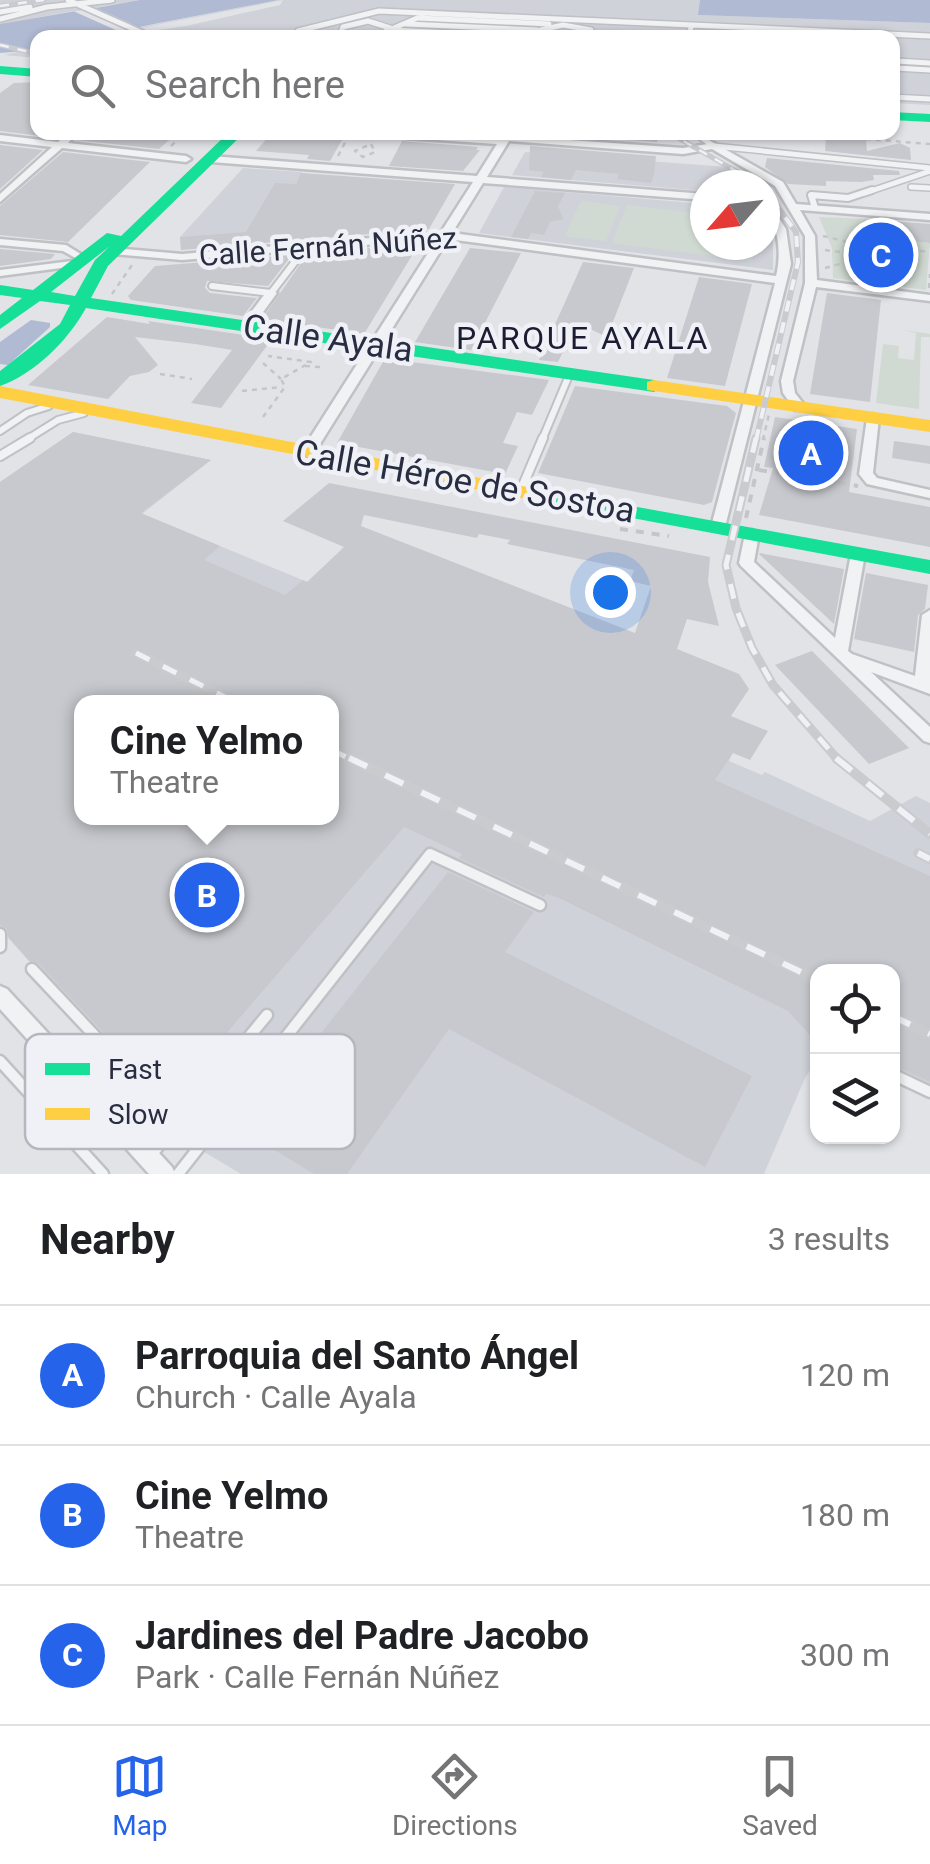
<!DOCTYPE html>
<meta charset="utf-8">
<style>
:root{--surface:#fff;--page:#f2f2f2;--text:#202124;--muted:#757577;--line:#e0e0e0;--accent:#2563eb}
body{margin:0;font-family:Roboto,sans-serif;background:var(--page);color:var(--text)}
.controls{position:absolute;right:30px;bottom:30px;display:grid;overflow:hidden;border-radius:20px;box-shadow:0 2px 8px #0004}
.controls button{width:90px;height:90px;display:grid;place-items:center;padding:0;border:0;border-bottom:2px solid var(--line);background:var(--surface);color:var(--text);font:50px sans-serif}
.compass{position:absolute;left:690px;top:170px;width:90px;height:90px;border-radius:50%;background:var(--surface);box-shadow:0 2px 8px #0004;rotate:242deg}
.you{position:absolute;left:610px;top:592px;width:35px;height:35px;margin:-25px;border:8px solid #fff;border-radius:50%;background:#1a73e8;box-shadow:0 0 0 15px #1a73e833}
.badge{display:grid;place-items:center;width:65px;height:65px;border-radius:50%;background:var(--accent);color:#fff;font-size:32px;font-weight:700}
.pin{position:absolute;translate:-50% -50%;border:5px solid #fff;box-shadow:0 2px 10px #0006}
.popup{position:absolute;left:74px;top:695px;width:265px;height:130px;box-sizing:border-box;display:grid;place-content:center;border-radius:20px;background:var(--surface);filter:drop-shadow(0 2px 8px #0005);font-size:32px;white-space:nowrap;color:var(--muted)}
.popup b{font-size:38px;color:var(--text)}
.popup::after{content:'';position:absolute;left:50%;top:100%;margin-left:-20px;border:20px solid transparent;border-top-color:var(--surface)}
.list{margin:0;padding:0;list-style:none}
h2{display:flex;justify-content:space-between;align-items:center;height:130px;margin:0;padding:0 40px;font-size:42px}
h2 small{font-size:32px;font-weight:400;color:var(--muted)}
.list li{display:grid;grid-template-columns:65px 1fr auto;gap:30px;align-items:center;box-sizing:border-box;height:140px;padding:0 40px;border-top:2px solid var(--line)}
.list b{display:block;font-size:38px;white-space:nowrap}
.list p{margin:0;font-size:32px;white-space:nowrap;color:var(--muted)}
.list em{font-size:32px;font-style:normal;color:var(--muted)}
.icon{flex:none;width:55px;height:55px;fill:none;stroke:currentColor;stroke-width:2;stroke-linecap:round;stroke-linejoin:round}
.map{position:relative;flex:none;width:930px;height:1174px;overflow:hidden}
.search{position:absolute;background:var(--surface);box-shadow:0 2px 8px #0004;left:30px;right:30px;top:30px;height:110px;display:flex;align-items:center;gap:25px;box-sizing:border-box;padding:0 35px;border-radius:20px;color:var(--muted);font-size:38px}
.sheet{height:550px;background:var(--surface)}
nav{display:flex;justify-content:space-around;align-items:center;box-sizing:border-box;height:140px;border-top:2px solid var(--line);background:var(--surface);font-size:28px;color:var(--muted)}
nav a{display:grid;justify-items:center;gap:5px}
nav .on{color:var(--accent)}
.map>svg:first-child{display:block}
.built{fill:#d0d2da;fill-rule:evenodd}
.green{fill:#d0dad2}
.water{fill:#b0bad3}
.pier{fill:#e2e3e7}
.building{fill:#c8c9ce;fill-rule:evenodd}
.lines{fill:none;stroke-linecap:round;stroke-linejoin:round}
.lane-far3-casing{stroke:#c0c1c5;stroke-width:8}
.lane-far2-casing{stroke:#c0c1c5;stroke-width:10}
.lane-far1-casing{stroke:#c0c1c5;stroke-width:12}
.lane-casing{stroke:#c0c1c5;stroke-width:15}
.street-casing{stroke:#c0c1c5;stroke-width:5}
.path-far1{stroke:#c4c4ca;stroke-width:2.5;stroke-dasharray:5 5;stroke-linecap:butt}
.path{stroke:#c4c4ca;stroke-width:4;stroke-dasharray:8 8;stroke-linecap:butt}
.lane-far3{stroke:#f1f2f4;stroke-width:5}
.lane-far2{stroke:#f1f2f4;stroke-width:6}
.lane-far1{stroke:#f1f2f4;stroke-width:8}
.lane{stroke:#f1f2f4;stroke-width:10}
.street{fill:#f1f2f4;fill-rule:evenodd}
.fast{fill:#16e098;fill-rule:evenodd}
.slow{fill:#ffcf43;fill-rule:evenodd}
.rail-far3-casing{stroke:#cacbcf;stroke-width:5}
.rail-far2-casing{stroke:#cacbcf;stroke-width:6}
.rail-far1-casing{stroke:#cacbcf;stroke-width:9}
.rail-casing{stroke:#cacbcf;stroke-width:10}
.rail-far3{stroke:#f0f1f7;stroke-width:2.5;stroke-dasharray:9;stroke-linecap:butt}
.rail-far2{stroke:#f0f1f7;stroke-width:4;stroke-dasharray:11;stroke-linecap:butt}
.rail-far1{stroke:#f0f1f7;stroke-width:5;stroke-dasharray:15;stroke-linecap:butt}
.rail{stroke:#f0f1f7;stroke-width:6;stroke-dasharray:20;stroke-linecap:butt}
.labels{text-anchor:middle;stroke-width:9;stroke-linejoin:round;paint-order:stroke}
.far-street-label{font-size:30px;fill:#282d41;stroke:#f0f1f7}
.far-neighbourhood-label{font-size:32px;letter-spacing:2.5px;fill:#1b1e32;stroke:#f0f1f7}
.street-label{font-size:35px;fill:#282d41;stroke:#f0f1f7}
.key{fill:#f0f1f7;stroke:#b4b6c0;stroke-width:2.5}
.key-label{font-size:28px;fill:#282d41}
</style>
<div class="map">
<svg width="930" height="1174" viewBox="0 0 930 1174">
<rect width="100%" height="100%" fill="#e2e3e7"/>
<!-- built -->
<path class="built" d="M0,0H140L98,7L142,27L278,0H700L699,15L930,23V105L893,103L892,38H38L37,58L4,55L18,52L0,48Z
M525,152L729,167L750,185H705V191L512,175Z
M243,168L302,172L285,207L395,204L181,249L180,237Z
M504,187L705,204V245H765V217L773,235V270L479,233Z
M73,432L211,460L142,514L731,756L729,761L762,775L765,772L870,821L916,796L930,803V1098L893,1081L892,972H818L817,1060L805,1078L764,1174H241L176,1135L163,1107L0,929V482ZM82,702H332V818H82Z"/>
<!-- green -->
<path class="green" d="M581,201L620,206L606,241L565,236Z
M627,205L705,214V245H755L751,261L612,243Z
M819,217L891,220L893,239L930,243L926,290L833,278L832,248Z
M904,330L930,334V337H921L919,409L876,403L883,344L899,346L898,358L914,360L916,333Z"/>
<!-- water -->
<path class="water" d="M140,0H278L87,37L38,38L34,47L37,50L0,53V24Z
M700,0H930V23L698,15Z
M31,320L50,323V327L8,365L0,364V342Z"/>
<!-- pier -->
<path class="pier" d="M140,0L96,8L141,28L283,0L280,5L186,26L111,37H87L118,31L73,11L0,24Z"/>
<!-- building -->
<path class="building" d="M38,82V132H62L57,138L0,131V93L14,83Z
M82,132H178L159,149L76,140Z
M643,132L658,138L657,142L533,134Z
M270,135L316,139L342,140L330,161L307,159L309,155L256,151Z
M826,138L866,140L867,151L900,143L910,148L911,160L825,151Z
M402,141L478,147L476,150H480L463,171L389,166Z
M0,145L43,150L0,189Z
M530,146L656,156L654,174L651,183L617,179L619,174L576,170L571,180L541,177L544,172L529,170Z
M63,152L150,162L68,242L0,235V206Z
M767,158L899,171L900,175H873L874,180L861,182L826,181V186L788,184L765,167Z
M301,173L455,184L429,229L181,250L180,237L246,232L275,183L296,184Z
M535,191L565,193L558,206L563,219L550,222L544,235L531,233L528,239L511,237Z
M891,221L930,224V243L893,239Z
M419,244L364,334L262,319L308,253Z
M470,248L521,253L471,350L415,342Z
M0,249L55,254L51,259L0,266Z
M292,255L268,286L207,281L205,288L210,293L257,298L243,316L131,300L128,296L155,266Z
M583,262L634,268L607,337L577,323L558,362L539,360Z
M699,277L752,284L725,386L667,378Z
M827,293L881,300L870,402L810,394Z
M107,317L150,324L148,321L272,339L221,408L191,403L232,350L195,344L135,337L158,365L149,372L130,376L108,399L28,385Z
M389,359L549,380L532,415L517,412L503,443L518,446L505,474L337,443L384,360Z
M575,386L727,406L736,413L712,502L704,505L538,473Z
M775,417L857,429L849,492L930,507V547L759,515L773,468L764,467Z
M73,432L211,460L141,513L220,546L204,560L285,595L303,580L307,582L344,547L283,521L329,483L710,557L708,582L719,626L687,619L677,649L739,674L749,689L731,716L768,731L750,760L733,753L715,780L930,876V1082L892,1065V972H818V1044L788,1011L559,898L546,894L544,897L459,858L462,854L404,827L163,1107L143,1085L133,1064L38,963L29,961L9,938L7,929L0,925V482ZM364,515L477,538L479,534L510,540L507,544L634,570L630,581L651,586L635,633L361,526ZM82,702H332V818H82Z
M894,441L930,446V464L892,458Z
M760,553L844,569L834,624L759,554Z
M866,573L928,585L925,609L918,615L914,652L854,639Z
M812,651L909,748L869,764L775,665Z
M448,872L534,912L505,952L752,1076L705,1167L449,1029L347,1174H314L244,1131Z"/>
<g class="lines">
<!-- lane-far3 casing -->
<g class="lane-far3-casing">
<path id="lane-far3" d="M68,0L154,38
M0,12L30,7
M418,18L549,24
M0,19L47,7L112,0
M406,24L537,30
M394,28L422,16
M390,30L515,36L563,25L591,30V38
M298,31L379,11L691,25
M158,38L206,34L302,38
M351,38L341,32L343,27L368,21L390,28L377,38
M690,38L691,25L930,36
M892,48L896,61L930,63
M896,68L930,70
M892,97L930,99
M692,132L714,146L930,168
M911,187L930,188
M865,193L930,171"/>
</g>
<!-- lane-far2 casing -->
<g class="lane-far2-casing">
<path id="lane-far2" d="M815,208L811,195L848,198L872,190
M212,286L271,293L301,254L299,247
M0,431L27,413L49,406
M26,440L58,420L84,413
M542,440L570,373"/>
</g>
<!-- lane-far1 casing -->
<g class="lane-far1-casing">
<path id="lane-far1" d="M0,456L30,438
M521,490L543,438"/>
</g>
<!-- lane casing -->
<g class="lane-casing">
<path id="lane" d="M0,934V947
M32,969L127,1070L138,1097L143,1144
M0,1061L103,1174
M892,1074L930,1092
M152,1154L267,1015
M178,1174L430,854L540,905"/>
</g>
<!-- street casing -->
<g class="street-casing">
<path id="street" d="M68,132H78L68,143L186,156L191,159L186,162L62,148L0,202V194L52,147L0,141V135L58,142Z
M358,132H410L501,139L505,132H514L512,136L683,148L714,143L783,182L796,204L930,214V220L800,210L815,236L817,280L930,295V301L816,287L793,381L795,393L806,407L805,410H795L783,393L781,381L805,283V236L775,186L712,149L683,154L509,141L487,177L705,194V200L483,183L452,233L776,276C780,261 780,239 773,225C768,215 765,212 765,201L769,202L786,229L791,264L725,527L718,531L711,527L775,283L448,239L315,452L308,456L303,455L301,452L437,239L182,260L113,254L108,251L113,248L182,254L441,232L473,182L211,162L206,159L211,156L477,176L497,144L362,135Z
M0,239L66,245L87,258L81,261L63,251L0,245Z
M72,261L76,262V266L0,276V270Z
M271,290L277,293L250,330H242V324L267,291Z
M873,414L879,418L873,473L877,478L930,490V498L867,484L859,474L867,418Z
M752,530L759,534L754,562L835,638L851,554L853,551H863L865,554L848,651L852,654L915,676L922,615L930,610V694L871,672L930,727V743L924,741L741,566L739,563L745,534Z
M0,986L7,989L172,1167L175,1174H149L0,1009Z"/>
</g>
<!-- path-far1 -->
<path class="path-far1" d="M770,132L826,136V132
M826,136L930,144
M371,144L375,152L363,157L355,151Z
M171,146L186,132
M338,156L350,133
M876,225V233L904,249
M823,236L844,241L864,253
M825,250L855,254
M891,261L872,253L854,260L873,270L904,258V249L930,252
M825,268L854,260
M929,288L930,274
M112,294L132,265
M263,363L281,379
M305,366L320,367
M160,374L192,379
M242,391L282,387
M263,417L285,387L281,379L311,362L268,356
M763,440L769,414"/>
<!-- path -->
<path class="path" d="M759,470L858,486
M746,518L764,438
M620,529L669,536"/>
<!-- lane-far3 -->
<use href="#lane-far3" class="lane-far3"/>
<!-- lane-far2 -->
<use href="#lane-far2" class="lane-far2"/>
<!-- lane-far1 -->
<use href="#lane-far1" class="lane-far1"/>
<!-- lane -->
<use href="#lane" class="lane"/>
<!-- street -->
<use href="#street" class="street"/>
<!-- fast -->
<path class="fast" d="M0,66L38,69V77L0,74Z
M892,112L930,114V122L892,120Z
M229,132H245L108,266L91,298L654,380L663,386L654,392L86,308C69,339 35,374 0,386V371L60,324L70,305L40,301L0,329V315L22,298L0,295V285L33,290L107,233L121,236ZM110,246L95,260L75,296L51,292Z
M538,489L930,560V574L531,499L528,495Z"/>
<!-- slow -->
<path class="slow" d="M654,380L930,420V432L647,390V382Z
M0,386L538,489L548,495L538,501L0,398Z"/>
<!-- rail-far3 casing -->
<g class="rail-far3-casing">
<path id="rail-far3" d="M0,6L44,0
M0,45L38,54
M668,132L760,185"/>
</g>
<!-- rail-far2 casing -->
<g class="rail-far2-casing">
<path id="rail-far2" d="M756,440L798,262L796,232L765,190"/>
</g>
<!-- rail-far1 casing -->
<g class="rail-far1-casing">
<path id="rail-far1" d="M756,438L726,565L736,608L752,648L773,685L839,761
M136,653L235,702
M332,750L354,761"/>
</g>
<!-- rail casing -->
<g class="rail-casing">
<path id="rail" d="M349,758L818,980
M836,758L930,834
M918,853L930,859
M892,1016L930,1034"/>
</g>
<!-- rail-far3 -->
<use href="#rail-far3" class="rail-far3"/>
<!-- rail-far2 -->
<use href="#rail-far2" class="rail-far2"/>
<!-- rail-far1 -->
<use href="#rail-far1" class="rail-far1"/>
<!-- rail -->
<use href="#rail" class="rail"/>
</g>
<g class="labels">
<!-- far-street labels -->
<g class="far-street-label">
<text transform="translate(328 247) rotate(-4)" y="10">Calle Fernán Núñez</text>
</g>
<!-- far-neighbourhood labels -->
<g class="far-neighbourhood-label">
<text x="583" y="349">PARQUE AYALA</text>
</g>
<!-- street labels -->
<g class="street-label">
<text transform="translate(328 338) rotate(8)" y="12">Calle Ayala</text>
<text transform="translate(465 481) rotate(10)" y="12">Calle Héroe de Sostoa</text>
</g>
</g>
<!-- legend -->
<rect x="25" y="1034" width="330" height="115" rx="15" class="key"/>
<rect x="45" y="1063" width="45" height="12" fill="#16e098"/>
<rect x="45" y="1108" width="45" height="12" fill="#ffcf43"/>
<g class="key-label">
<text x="108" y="1079">Fast</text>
<text x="108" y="1124">Slow</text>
</g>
</svg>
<div class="controls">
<button><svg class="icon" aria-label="locate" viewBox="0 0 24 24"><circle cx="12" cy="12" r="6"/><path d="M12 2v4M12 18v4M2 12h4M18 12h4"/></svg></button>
<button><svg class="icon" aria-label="layers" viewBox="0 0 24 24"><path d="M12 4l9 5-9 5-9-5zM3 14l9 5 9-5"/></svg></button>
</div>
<svg class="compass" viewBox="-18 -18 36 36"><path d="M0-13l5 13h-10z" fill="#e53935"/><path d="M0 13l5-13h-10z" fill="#757577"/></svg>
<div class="you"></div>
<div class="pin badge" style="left:811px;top:453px">A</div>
<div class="pin badge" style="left:207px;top:895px">B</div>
<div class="popup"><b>Cine Yelmo</b>Theatre</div>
<div class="pin badge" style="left:881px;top:255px">C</div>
<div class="search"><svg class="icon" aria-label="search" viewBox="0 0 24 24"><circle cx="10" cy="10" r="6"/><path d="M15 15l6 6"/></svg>Search here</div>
</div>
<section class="sheet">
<h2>Nearby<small>3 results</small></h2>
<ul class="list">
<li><span class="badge">A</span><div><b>Parroquia del Santo Ángel</b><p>Church · Calle Ayala</p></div><em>120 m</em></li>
<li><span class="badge">B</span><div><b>Cine Yelmo</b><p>Theatre</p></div><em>180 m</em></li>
<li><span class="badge">C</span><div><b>Jardines del Padre Jacobo</b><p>Park · Calle Fernán Núñez</p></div><em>300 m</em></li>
</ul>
</section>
<nav>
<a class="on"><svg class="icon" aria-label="map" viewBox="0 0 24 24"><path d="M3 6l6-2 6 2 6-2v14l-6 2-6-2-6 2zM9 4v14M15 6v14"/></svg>Map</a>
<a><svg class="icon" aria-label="directions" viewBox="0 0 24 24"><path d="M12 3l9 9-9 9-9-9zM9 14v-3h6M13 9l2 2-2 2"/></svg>Directions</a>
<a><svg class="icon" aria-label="saved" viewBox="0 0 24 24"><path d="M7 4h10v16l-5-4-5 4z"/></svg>Saved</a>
</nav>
